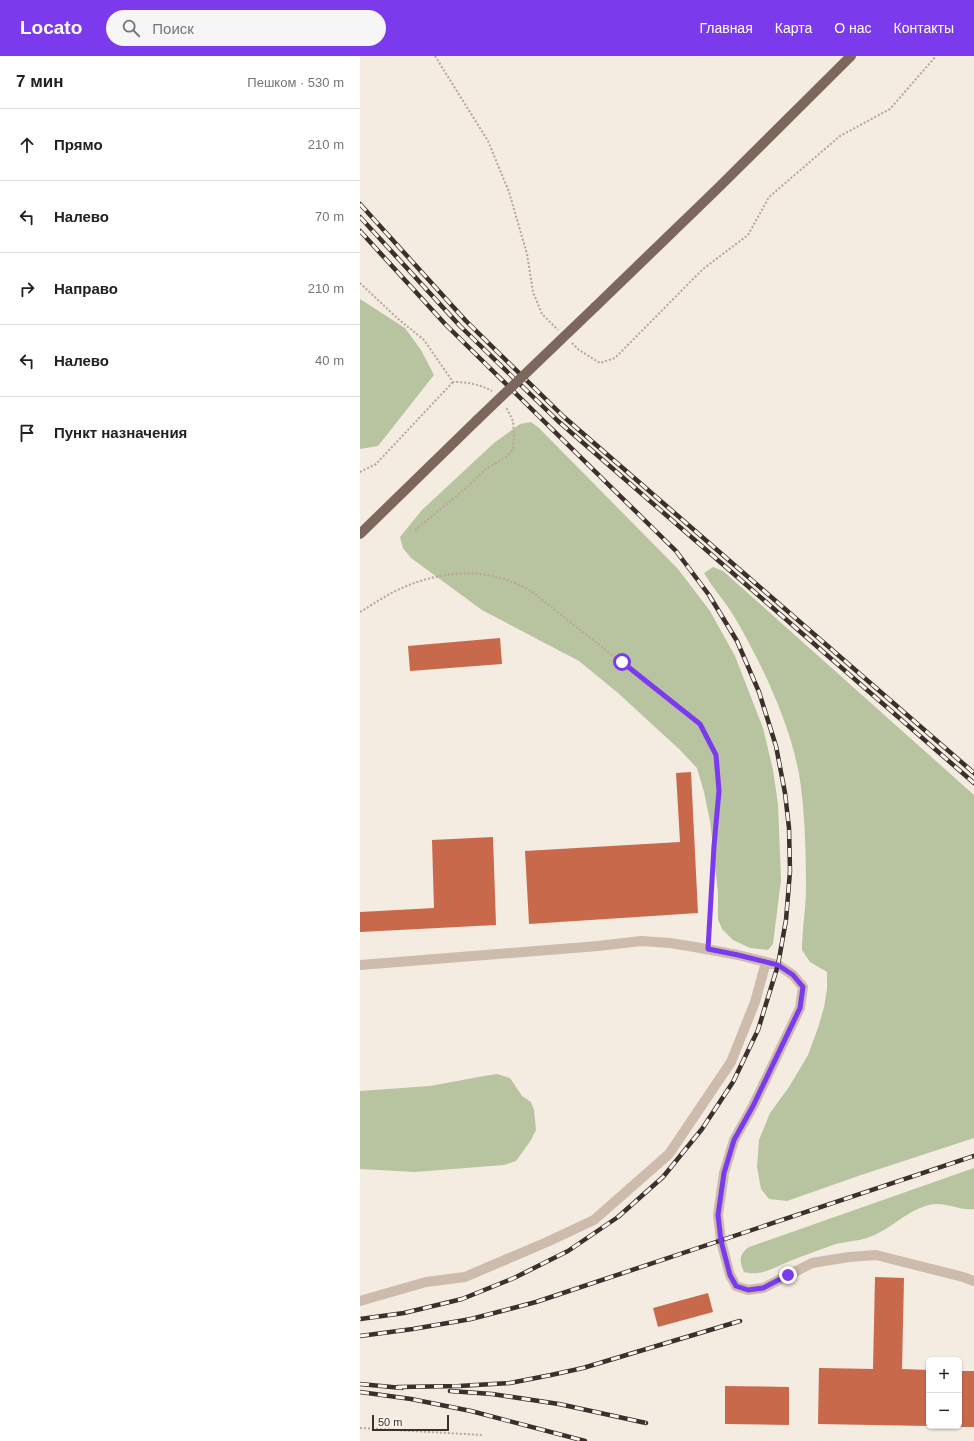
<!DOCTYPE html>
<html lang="ru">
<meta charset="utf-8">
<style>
:root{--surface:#fff;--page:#f6f6f6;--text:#202124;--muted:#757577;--line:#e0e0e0;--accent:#7c3aed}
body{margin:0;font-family:Arial,sans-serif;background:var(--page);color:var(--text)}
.controls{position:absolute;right:12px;bottom:12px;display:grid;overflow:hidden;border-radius:6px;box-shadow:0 1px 3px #0004}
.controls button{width:36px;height:36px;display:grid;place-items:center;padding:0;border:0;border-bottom:1px solid var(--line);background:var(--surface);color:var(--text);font:20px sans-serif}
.scale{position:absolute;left:12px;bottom:10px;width:77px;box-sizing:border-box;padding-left:4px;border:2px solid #3b302b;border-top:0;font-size:11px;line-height:14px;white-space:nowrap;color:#3b302b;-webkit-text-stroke:3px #fbf5ee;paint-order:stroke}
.stop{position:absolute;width:12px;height:12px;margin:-9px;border:3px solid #7c3aed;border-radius:50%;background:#fff}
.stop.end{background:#7c3aed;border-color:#fff;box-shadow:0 1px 4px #0008}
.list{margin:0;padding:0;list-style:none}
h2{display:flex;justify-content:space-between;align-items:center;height:52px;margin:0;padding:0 16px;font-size:17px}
h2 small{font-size:13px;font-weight:400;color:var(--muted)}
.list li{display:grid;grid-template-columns:26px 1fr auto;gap:12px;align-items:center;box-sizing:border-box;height:72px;padding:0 16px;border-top:1px solid var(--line)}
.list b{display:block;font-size:15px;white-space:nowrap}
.list em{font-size:13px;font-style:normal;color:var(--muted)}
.icon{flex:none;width:22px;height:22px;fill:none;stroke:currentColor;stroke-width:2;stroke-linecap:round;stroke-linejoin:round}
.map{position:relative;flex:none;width:614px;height:1385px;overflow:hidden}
header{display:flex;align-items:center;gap:24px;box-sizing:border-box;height:56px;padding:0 20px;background:var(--accent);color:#fff}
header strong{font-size:19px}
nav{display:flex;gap:22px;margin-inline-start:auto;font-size:14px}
.search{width:280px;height:36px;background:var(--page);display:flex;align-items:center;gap:10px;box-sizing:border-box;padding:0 14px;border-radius:22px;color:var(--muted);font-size:15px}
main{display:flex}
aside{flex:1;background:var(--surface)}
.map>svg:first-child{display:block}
.green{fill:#b8c4a0}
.building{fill:#c8694b}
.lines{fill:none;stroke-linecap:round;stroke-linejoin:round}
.path{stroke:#b9a596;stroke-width:2;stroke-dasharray:2 2;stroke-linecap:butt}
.minor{stroke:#cdbbac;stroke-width:10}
.major{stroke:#7d675c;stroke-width:10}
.rail-casing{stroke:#3b302b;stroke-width:4.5}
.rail{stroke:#fbf5ee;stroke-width:3;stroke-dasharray:9;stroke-linecap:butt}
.major-bridge{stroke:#7d675c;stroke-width:10}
.route{stroke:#7c3aed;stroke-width:5}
</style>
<header>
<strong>Locato</strong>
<div class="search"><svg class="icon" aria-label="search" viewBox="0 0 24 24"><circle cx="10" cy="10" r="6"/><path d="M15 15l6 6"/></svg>Поиск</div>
<nav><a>Главная</a><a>Карта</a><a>О нас</a><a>Контакты</a></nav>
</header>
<main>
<aside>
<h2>7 мин<small>Пешком · 530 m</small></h2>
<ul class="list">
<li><svg class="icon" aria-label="ahead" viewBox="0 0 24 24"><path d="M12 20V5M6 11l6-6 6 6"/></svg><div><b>Прямо</b></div><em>210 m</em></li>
<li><svg class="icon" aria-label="left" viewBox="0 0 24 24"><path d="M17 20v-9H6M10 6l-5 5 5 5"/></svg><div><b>Налево</b></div><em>70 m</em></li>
<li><svg class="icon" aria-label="right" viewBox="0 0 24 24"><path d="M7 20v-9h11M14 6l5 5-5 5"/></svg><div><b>Направо</b></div><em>210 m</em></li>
<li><svg class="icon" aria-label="left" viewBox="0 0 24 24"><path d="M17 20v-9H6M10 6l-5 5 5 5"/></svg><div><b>Налево</b></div><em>40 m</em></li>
<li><svg class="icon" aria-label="arrive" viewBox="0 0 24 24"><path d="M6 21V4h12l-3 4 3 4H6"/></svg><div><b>Пункт назначения</b></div></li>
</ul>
</aside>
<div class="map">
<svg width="614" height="1385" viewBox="0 0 614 1385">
<rect width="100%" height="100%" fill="#f4ebe1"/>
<!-- green -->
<path class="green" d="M0,243L45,272L61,294L74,319L18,390L0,393Z
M171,366L179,372L318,513L350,555L375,600L403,672L413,714L418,748L421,824L413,888L408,894L390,892L373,884L362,873L358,863V836L350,765L344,736L337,712L319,693L258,637L219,605L122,554L51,502L43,492L40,481L62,454L134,387L160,368Z
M353,511L363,515L614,739V1082L501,1119L427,1145L409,1143L401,1133L397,1111L399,1084L410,1057L429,1031L448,999L458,972L464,951L467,933V916L450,906L442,894C442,873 446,852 446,831C446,798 445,764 441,731C434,675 403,610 375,562C366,546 353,533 344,517Z
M137,1018L150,1022L162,1040L171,1046L174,1054L176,1074L171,1084L156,1105L144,1109L55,1116L0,1113V1035L70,1030L124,1020Z
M614,1112V1153C599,1155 584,1145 569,1149C548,1154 532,1172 512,1180C501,1185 488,1185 476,1188C461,1193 445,1199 430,1205C414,1211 402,1221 384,1216C379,1205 379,1198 389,1191Z"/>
<!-- building -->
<path class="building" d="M140,582L142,608L50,615L48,590Z
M331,716L338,857L169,868L165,795L320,786L316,717Z
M133,781L136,869L0,876V856L74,852L72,784Z
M515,1221L544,1222L542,1313L569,1314V1370L458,1368L459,1312L513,1313Z
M348,1237L353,1256L298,1271L293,1252Z
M599,1315H614V1371H599Z
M365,1330L429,1331V1369L365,1368Z"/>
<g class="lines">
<!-- path -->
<path class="path" d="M75,0L128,85L149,136L167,198L173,236L182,258L198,274
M0,227L37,262L64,284L93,326C107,326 119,328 132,335
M212,287L219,294L240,307L255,302L343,213L388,179L409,141L480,80L530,53L576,0
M0,416L16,408L93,326
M55,474L104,434L126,413L146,401L153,393L154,379L153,365L146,351
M0,556C9,551 17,545 26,540C63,519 112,509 152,526C158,528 165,532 171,535L339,668L356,699L359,735L354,790L348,884
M0,1372L122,1379"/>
<!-- minor -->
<path class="minor" d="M0,909L238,890L281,885L310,887L335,891L378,899L418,909L433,919L443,931L440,952L393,1050L374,1084L364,1117L358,1159L361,1185L370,1219L376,1230L388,1234L403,1232L452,1207L489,1201L516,1199L603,1221L614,1225
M0,1245L66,1226L105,1221L187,1186L234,1164L309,1098L371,1006L395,946L406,906"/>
<!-- major -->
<path class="major" d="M235,251L356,134L491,0
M0,478L117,364"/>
<!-- rail casing -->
<g class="rail-casing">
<path id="rail" d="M0,148L106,265L204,361L614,717
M0,161L100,270L198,365L614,727
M0,175L86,269L316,495L349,539L377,585L399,636L416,690L425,737L429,772L430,815L426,864L418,909L398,974L373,1026L342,1073L303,1121L258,1161L208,1195L154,1222L102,1243L44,1257L0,1263
M0,1280L53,1273L111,1263L176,1246L614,1100
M0,1328L42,1332
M38,1331L99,1330L150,1327L191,1319L223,1312L380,1265
M90,1335L132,1338L199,1348L286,1367
M0,1336L51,1343L111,1355L225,1385"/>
</g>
<!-- rail -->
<use href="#rail" class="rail"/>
<!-- major-bridge -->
<path class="major-bridge" d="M117,364L235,251"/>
</g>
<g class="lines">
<!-- route -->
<path class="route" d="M262,606L340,668L356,699L359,735L354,790L348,893L378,899L418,909L433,919L443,931L440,952L393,1050L374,1084L364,1117L358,1159L361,1185L370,1219L376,1230L388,1234L403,1232L428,1219"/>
</g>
</svg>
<div class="controls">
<button>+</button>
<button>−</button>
</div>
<div class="scale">50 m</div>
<div class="stop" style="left:262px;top:606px"></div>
<div class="stop end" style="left:428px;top:1219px"></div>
</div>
</main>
